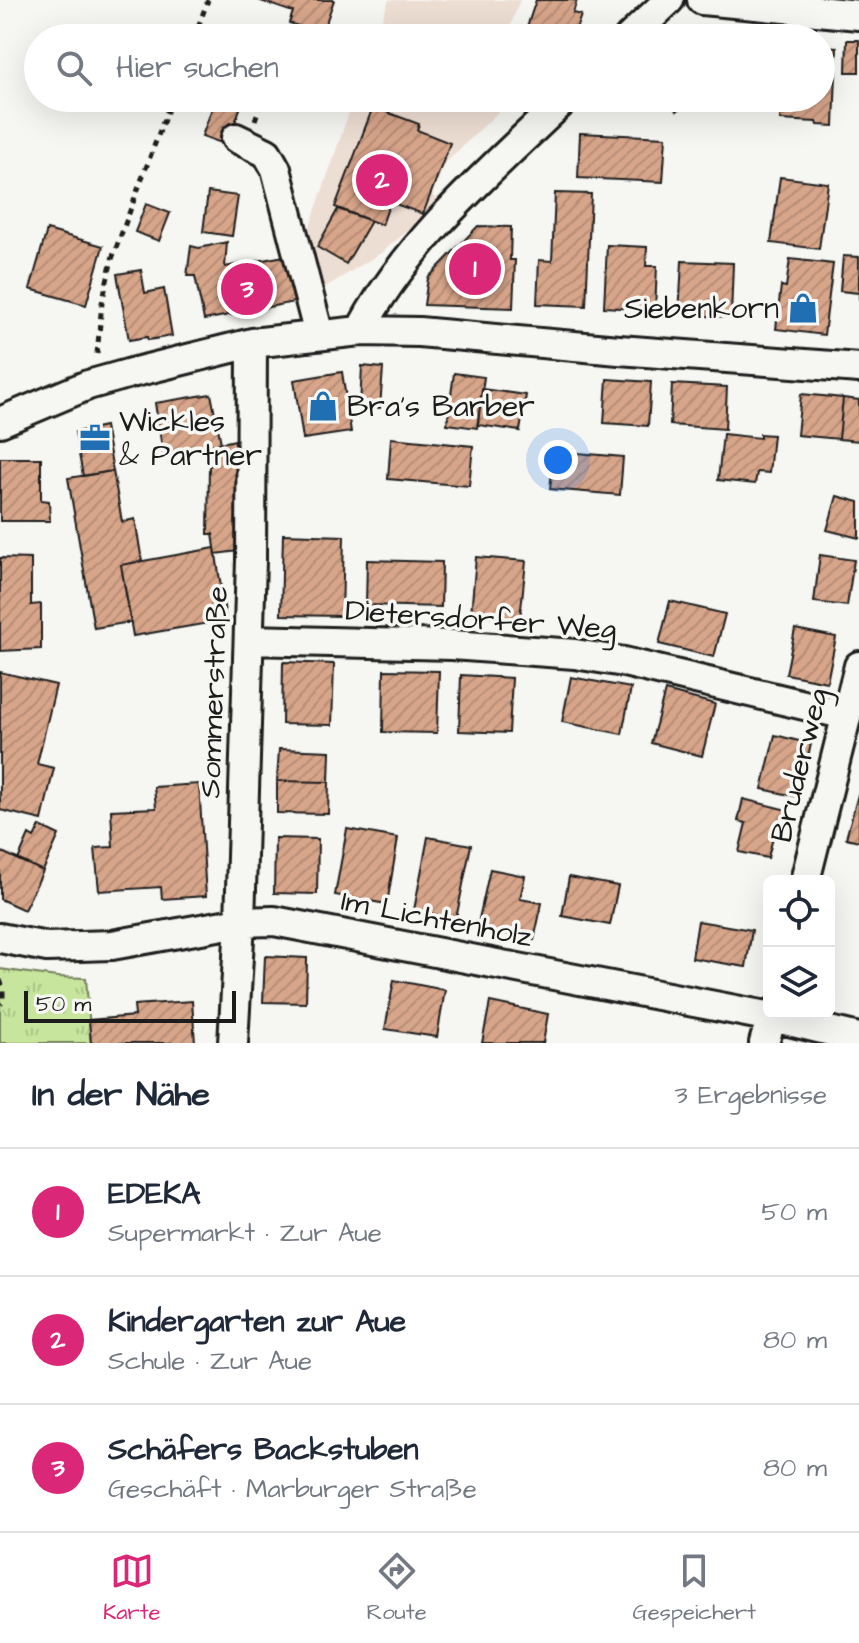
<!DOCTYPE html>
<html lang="de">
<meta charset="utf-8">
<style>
:root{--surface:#fff;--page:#f2f2f3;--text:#1f2937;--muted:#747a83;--line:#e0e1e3;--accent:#db2777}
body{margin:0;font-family:"Architects Daughter",sans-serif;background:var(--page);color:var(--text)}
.controls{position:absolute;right:24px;bottom:24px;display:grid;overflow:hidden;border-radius:12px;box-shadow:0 8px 32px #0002}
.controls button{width:72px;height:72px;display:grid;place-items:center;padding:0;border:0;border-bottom:2px solid var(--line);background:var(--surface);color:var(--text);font:40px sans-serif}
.scale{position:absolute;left:24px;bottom:20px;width:212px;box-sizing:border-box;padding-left:8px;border:4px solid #1c1c1c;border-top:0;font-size:22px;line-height:28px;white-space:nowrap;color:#1c1c1c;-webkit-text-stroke:6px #f6f6f2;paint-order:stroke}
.you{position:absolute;left:558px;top:460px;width:28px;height:28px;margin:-20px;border:6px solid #fff;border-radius:50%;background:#1a73e8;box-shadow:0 0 0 12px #1a73e833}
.badge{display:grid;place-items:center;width:52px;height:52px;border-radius:50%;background:var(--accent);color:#fff;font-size:26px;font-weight:700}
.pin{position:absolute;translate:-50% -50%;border:4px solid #fff;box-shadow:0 2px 8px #0006}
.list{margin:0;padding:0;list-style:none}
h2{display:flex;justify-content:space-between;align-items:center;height:104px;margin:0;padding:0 32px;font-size:34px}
h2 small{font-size:26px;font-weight:400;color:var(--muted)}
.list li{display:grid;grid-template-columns:52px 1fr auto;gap:24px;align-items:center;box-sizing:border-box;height:128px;padding:0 32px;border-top:2px solid var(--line)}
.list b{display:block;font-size:30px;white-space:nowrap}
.list p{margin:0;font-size:26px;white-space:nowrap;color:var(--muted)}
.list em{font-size:26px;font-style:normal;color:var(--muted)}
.icon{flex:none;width:44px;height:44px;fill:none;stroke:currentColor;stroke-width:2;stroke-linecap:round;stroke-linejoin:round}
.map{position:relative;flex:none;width:859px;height:1043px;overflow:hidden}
.search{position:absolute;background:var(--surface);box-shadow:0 8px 32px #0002;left:24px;right:24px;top:24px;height:88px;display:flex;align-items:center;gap:20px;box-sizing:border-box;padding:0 28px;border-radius:44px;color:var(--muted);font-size:30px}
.sheet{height:488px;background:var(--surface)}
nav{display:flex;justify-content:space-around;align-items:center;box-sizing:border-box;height:112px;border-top:2px solid var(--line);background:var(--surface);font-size:22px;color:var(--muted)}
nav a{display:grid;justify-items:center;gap:4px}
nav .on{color:var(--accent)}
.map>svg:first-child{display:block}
.built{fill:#edded3}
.grass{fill:url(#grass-tufts);stroke:#72805c;stroke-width:2}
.building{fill:url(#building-hatch);stroke:#1c1c1c;stroke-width:2}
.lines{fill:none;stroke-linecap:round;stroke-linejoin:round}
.minor-casing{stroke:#1c1c1c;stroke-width:34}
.path{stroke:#1c1c1c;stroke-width:5;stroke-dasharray:6 6;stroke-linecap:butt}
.minor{stroke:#f6f6f2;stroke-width:28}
.labels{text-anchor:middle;stroke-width:7;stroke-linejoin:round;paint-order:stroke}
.poi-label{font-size:30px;fill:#1c1c1c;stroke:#f6f6f2;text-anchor:start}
.street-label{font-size:30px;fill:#1c1c1c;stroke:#f6f6f2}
</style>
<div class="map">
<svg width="859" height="1043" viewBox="0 0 859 1043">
<defs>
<pattern id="grass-tufts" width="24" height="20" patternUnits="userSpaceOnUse" patternTransform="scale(2)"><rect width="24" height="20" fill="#c7e59d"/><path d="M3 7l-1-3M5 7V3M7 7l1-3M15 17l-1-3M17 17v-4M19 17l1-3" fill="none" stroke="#aac487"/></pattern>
<pattern id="building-hatch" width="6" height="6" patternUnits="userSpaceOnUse" patternTransform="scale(2)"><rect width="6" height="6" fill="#d7a58a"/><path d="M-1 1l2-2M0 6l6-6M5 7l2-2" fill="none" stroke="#b88d76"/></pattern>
</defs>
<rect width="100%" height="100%" fill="#f6f6f2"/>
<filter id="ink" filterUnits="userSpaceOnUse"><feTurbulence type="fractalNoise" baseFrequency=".0125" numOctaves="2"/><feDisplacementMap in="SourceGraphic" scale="16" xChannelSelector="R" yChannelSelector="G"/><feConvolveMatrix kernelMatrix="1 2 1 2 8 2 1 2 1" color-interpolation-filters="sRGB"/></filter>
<g filter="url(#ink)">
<!-- built -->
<path class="built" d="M389,0H520L507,36L508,38H375Z
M354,98H513L445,163L432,195L441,203L381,253L319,291L306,238Z"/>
<!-- grass -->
<path class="grass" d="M0,969L57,977L86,978L91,1043H0Z"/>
<!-- building -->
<path class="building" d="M258,0H334L322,34L289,23L293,12Z
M536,0H577L573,13L581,15L573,38H526L527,34L525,33Z
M847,40H859V72H846Z
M821,46L837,47L834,126L818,125L817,122L780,120L781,98H821Z
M216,98H228L242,103L227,145L202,136Z
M664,98H690L677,111Z
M373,107L419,124L417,130L450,143L423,214L390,202L382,225L335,207Z
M580,133L666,137L663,182L578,178Z
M780,177L828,183L819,249L771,243Z
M208,192L238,196L232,236L203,232Z
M555,193L591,194L586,306L537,304L539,260L552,261Z
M146,204L170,213L159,241L135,232Z
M338,209L371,221L346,264L317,247Z
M478,226L511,227L510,260H515L513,308L424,305L428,278Z
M47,230L103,246L86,305L30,289Z
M227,242L225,267L290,255L299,301L204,320L195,276H187L191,246L199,248Z
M607,245L647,247L646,266H657L655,310L604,307Z
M843,256L859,257V300V293L840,291Z
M790,259L833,264L824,335L776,329L781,286L786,287Z
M682,261L733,263L731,317L679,315Z
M141,270L145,293L164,289L172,336L148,340L147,337L129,340L117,274Z
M362,366L383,368L380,408L360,406Z
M342,372L351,432L303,439L294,380Z
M454,373L484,377L477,428L447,424Z
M607,379L651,382L648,426L604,423Z
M672,384L727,387L725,429L670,425Z
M482,389L526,395L520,431L478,425Z
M211,394L221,443L163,454L155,403Z
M801,394L843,398L839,439L797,435Z
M843,398L859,400V441L839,439Z
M105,426L113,471L83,476L75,432Z
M723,434L760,438V434L773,435L769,473L757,472L755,484L718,480Z
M391,438L473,446L469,486L388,479Z
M235,440L236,465H241L238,551L216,554L213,534H208L209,466L211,465L212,445Z
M554,451L623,457L620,495L550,489Z
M0,458H41V500L49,501L50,521H0Z
M113,471L122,522L135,519L142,561L121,565L131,622L94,628L68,478Z
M837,496L859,502V538L827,530Z
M283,534L344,536L342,616L281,615Z
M215,548L226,620L133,636L121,565Z
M820,555L854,560L847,606L814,602Z
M476,557L526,561L520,619L471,614Z
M0,558L31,559V605L41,604V649L0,651Z
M367,560L442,562L441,607L366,605Z
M670,601L725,614L714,657L659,644Z
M795,629L836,637L827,682L786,674Z
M283,662L334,664L332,725L282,724Z
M384,670L439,671L437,733L383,732Z
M0,672L56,685L37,764L54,768L42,820L0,810Z
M461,675L512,678L509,733L459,731Z
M571,677L631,688L622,734L562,722Z
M665,691L715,704L702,756L651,743Z
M775,735L811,744L799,797L762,789Z
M279,749L330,751L329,782L277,781Z
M277,781L329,782L328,814L277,813Z
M199,784L206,896L162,899L161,887L99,891L95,848L113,847L111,810L156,808L154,787Z
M859,791V841L846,838Z
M743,799L787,810L782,831L775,829L768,858L739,852L746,823L738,821Z
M40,826L59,835L43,871L18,860L29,835L34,838Z
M347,829L398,838L387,904L335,895Z
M428,837L471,845L456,919L414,910Z
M275,838L318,839L317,894L274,893Z
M0,851L43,871L24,910L0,899Z
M490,869L525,876L520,899L542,903L534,940L477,928Z
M569,877L618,886L610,925L562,916Z
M698,921L752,930L746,967L692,958Z
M265,956L307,958L306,1003L263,1002Z
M394,980L445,990L437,1037L385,1029Z
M192,1001L195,1043H91L89,1020L135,1016L134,1005Z
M490,1002L548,1014L543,1043H482Z"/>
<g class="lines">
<!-- minor casing -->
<g class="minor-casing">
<path id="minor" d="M702,0L859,15
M629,38L669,0
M236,138L267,153L276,169L319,335
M360,331C408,240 493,168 566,98
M0,422L88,385L131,373L252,343L360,331L419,332L619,350L859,368
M249,640L452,645L575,654L624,662L846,715
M805,881L859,666
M0,938L47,947L112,945L240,922L274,921L772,1017L859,1038
M233,1043L240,922L251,560L252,343
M764,1043L773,1013"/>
</g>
<!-- path -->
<path class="path" d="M194,38L208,0
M285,38L288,32
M255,120L263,98
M97,354L102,303L112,259L172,98
M0,980L3,988V1002L1,1004"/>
<!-- minor -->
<use href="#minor" class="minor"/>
</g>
</g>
<!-- icons -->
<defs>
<g id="shop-bare" transform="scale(2.4)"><path d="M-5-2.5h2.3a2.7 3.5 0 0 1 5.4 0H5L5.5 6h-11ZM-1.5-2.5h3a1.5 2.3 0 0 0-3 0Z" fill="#1f6fb2" stroke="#f6f6f2" stroke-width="2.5" paint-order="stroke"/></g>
<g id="office-bare" transform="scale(2.4)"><path d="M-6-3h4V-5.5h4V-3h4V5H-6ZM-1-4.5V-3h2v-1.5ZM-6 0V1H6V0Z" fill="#1f6fb2" stroke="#f6f6f2" stroke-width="2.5" paint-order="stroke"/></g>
</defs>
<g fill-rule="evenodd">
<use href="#shop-bare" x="803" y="308"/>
<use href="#shop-bare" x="323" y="406"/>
<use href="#office-bare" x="95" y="438"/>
</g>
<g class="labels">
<!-- poi labels -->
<g class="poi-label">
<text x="779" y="318" text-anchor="end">Siebenkorn</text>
<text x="347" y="416">Bra‘s Barber</text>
<text x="119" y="431">Wickles<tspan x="119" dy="34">&amp; Partner</tspan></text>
</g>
<!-- street labels -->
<g class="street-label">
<text transform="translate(481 619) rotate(4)" y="10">Dietersdorfer Weg</text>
<text transform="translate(213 692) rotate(-88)" y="10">Sommerstraße</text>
<text transform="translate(799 765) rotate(-76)" y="10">Bruderweg</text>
<text transform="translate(437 918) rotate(11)" y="10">Im Lichtenholz</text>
</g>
</g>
</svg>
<div class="controls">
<button><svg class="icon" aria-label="locate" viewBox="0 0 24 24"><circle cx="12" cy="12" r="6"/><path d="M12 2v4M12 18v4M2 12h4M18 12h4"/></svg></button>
<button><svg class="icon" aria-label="layers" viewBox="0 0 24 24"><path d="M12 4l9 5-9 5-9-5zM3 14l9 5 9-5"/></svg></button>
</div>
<div class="scale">50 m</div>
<div class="you"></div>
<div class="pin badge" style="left:475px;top:269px">1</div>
<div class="pin badge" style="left:382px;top:180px">2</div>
<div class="pin badge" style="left:247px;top:289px">3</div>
<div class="search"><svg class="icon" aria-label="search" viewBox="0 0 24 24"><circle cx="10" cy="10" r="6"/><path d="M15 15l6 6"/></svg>Hier suchen</div>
</div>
<section class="sheet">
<h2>In der Nähe<small>3 Ergebnisse</small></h2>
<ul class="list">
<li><span class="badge">1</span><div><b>EDEKA</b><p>Supermarkt · Zur Aue</p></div><em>50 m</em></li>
<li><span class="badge">2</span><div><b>Kindergarten zur Aue</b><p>Schule · Zur Aue</p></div><em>80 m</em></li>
<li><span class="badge">3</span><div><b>Schäfers Backstuben</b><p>Geschäft · Marburger Straße</p></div><em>80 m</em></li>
</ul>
</section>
<nav>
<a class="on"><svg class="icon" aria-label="map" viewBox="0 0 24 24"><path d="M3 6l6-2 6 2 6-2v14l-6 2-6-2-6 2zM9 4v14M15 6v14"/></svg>Karte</a>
<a><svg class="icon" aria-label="directions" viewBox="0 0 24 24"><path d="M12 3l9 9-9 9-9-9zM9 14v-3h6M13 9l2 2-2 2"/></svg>Route</a>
<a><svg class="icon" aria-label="saved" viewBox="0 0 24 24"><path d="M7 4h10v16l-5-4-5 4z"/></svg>Gespeichert</a>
</nav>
